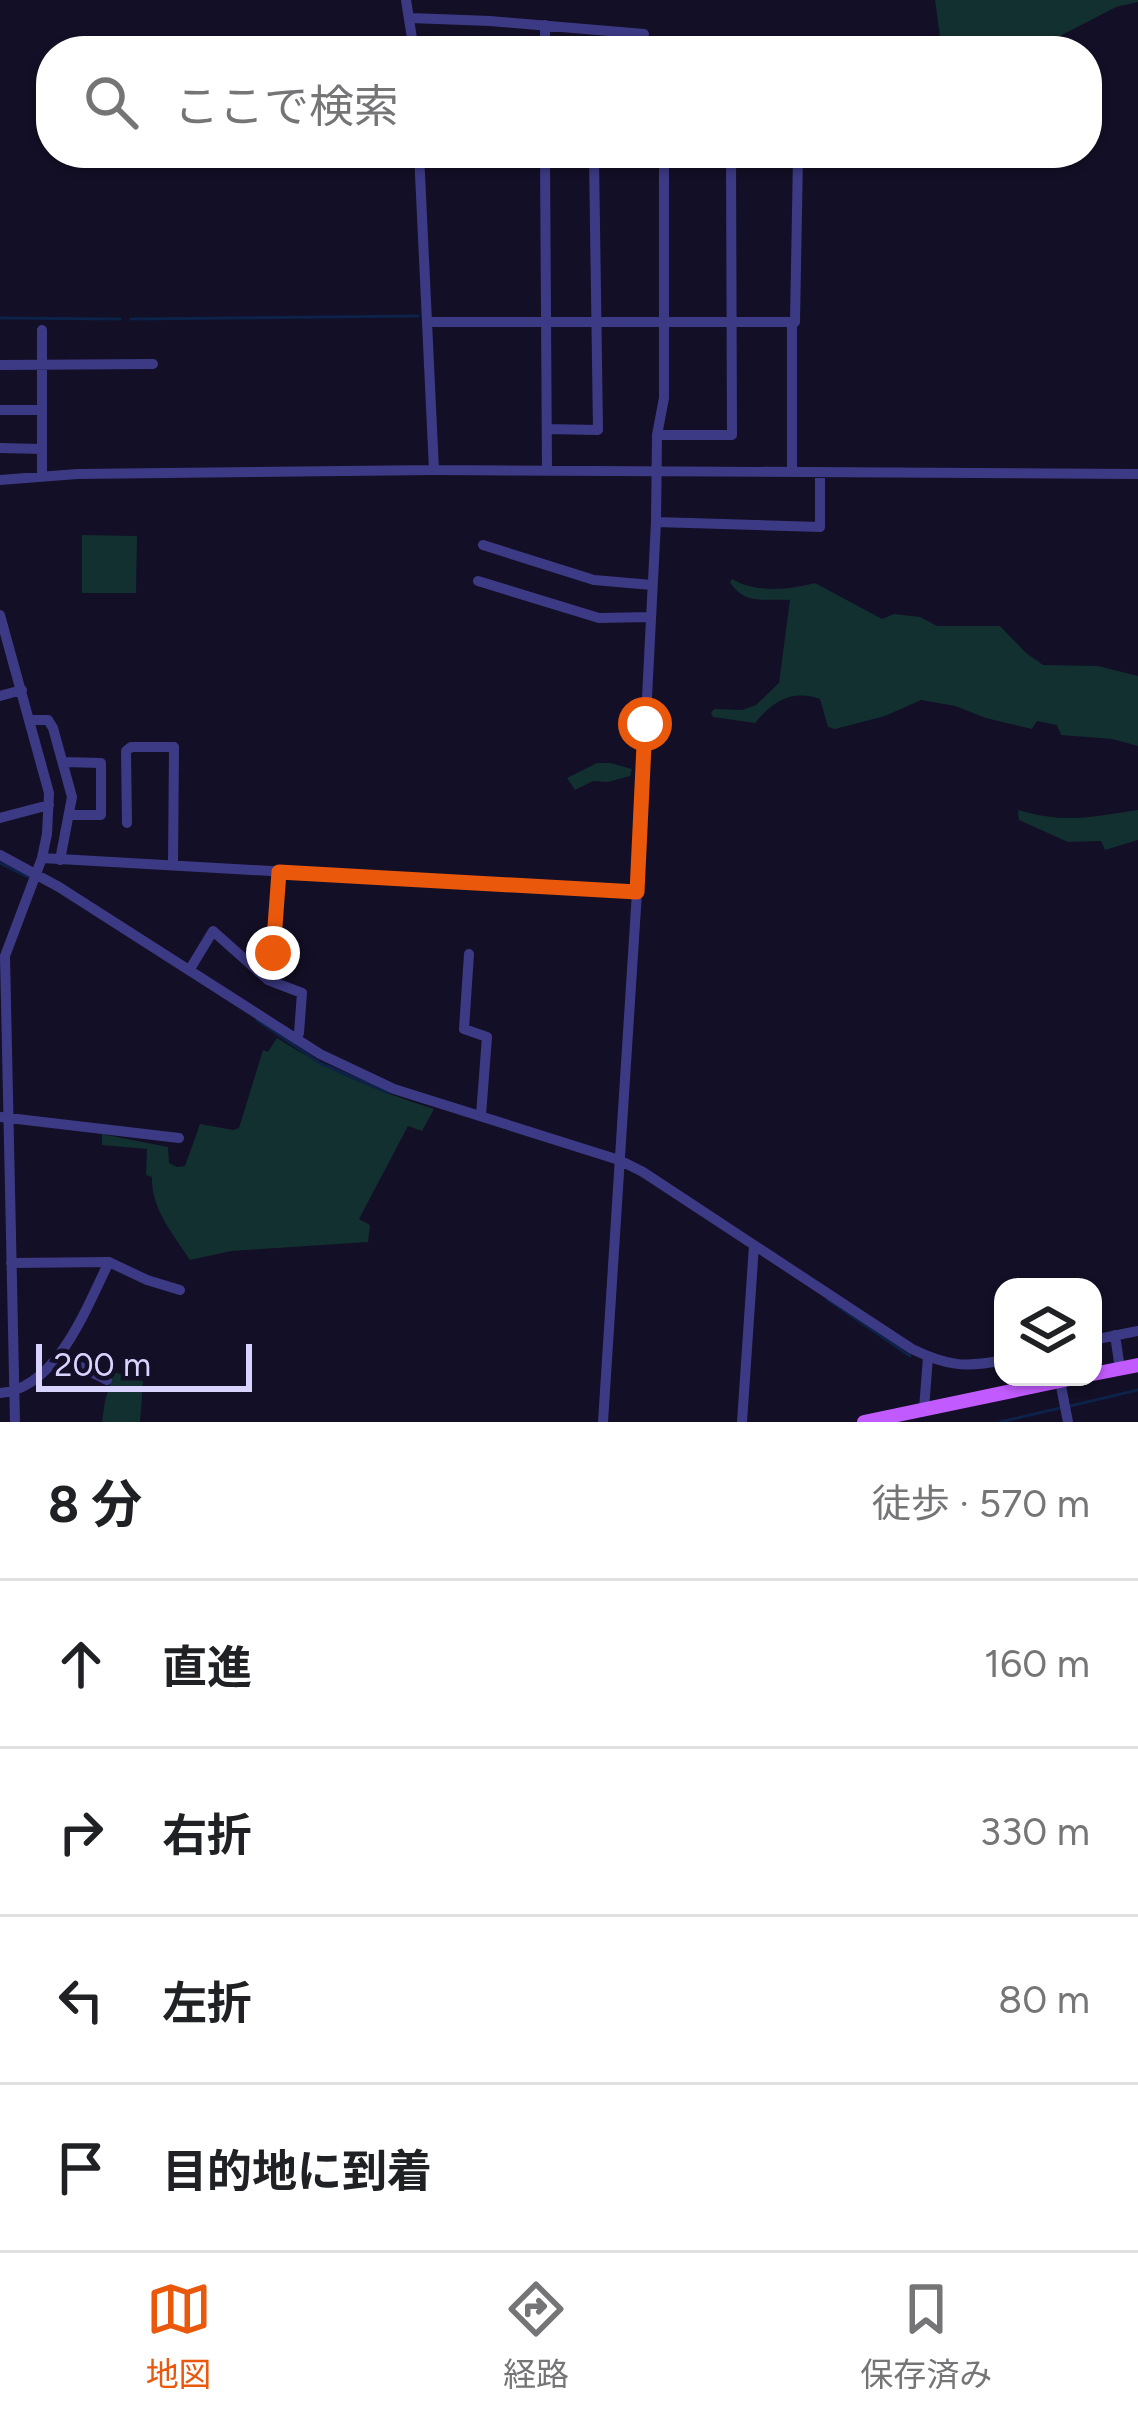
<!DOCTYPE html>
<html lang="ja">
<meta charset="utf-8">
<style>
:root{--surface:#fff;--page:#f6f6f6;--text:#202124;--muted:#757577;--line:#e0e0e0;--accent:#ea580c}
body{margin:0;font-family:Figtree,"Noto Sans JP",sans-serif;background:var(--page);color:var(--text)}
.controls{position:absolute;right:36px;bottom:36px;display:grid;overflow:hidden;border-radius:24px;box-shadow:0 3px 9px #0004}
.controls button{width:108px;height:108px;display:grid;place-items:center;padding:0;border:0;border-bottom:3px solid var(--line);background:var(--surface);color:var(--text);font:60px sans-serif}
.scale{position:absolute;left:36px;bottom:30px;width:216px;box-sizing:border-box;padding-left:12px;border:6px solid #d9d4ff;border-top:0;font-size:33px;line-height:42px;white-space:nowrap;color:#d9d4ff;-webkit-text-stroke:9px #130f26;paint-order:stroke}
.stop{position:absolute;width:36px;height:36px;margin:-27px;border:9px solid #ea580c;border-radius:50%;background:#fff}
.stop.end{background:#ea580c;border-color:#fff;box-shadow:0 3px 12px #0008}
.list{margin:0;padding:0;list-style:none}
h2{display:flex;justify-content:space-between;align-items:center;height:156px;margin:0;padding:0 48px;font-size:51px}
h2 small{font-size:39px;font-weight:400;color:var(--muted)}
.list li{display:grid;grid-template-columns:78px 1fr auto;gap:36px;align-items:center;box-sizing:border-box;height:168px;padding:0 48px;border-top:3px solid var(--line)}
.list b{display:block;font-size:45px;white-space:nowrap}
.list em{font-size:39px;font-style:normal;color:var(--muted)}
.icon{flex:none;width:66px;height:66px;fill:none;stroke:currentColor;stroke-width:2;stroke-linecap:round;stroke-linejoin:round}
.map{position:relative;flex:none;width:1138px;height:1422px;overflow:hidden}
.search{position:absolute;background:var(--surface);box-shadow:0 3px 9px #0004;left:36px;right:36px;top:36px;height:132px;display:flex;align-items:center;gap:30px;box-sizing:border-box;padding:0 42px;border-radius:48px;color:var(--muted);font-size:45px}
.sheet{height:828px;background:var(--surface)}
nav{display:flex;justify-content:space-around;align-items:center;box-sizing:border-box;height:168px;border-top:3px solid var(--line);background:var(--surface);font-size:33px;color:var(--muted)}
nav a{display:grid;justify-items:center;gap:6px}
nav .on{color:var(--accent)}
.map>svg:first-child{display:block}
.green{fill:#12302f}
.lines{fill:none;stroke-linecap:round;stroke-linejoin:round}
.stream{stroke:#0c2248;stroke-width:3}
.minor{stroke:#3d3a85;stroke-width:10}
.major{stroke:#c25bff;stroke-width:14}
.route{stroke:#ea580c;stroke-width:15}
</style>
<div class="map">
<svg width="1138" height="1422" viewBox="0 0 1138 1422">
<rect width="100%" height="100%" fill="#130f26"/>
<!-- green -->
<path class="green" d="M935,0H1138V2L1116,7L1031,51H942Z
M82,535L137,536L136,593H82Z
M732,579C755,593 789,590 815,583L882,619L894,614L920,617L937,626H1000L1026,653L1043,665L1098,666L1138,676V746L1112,739L1061,735L1057,725L1037,721L1032,729L986,718L955,706L921,700L885,716L835,729L828,727L820,699C792,689 773,701 755,723L713,717L711,713L714,709L742,710L756,705L779,683L790,600C765,598 745,606 730,582Z
M597,763H610L632,769L630,776L608,782L593,781L575,790L567,778Z
M1018,810C1066,824 1090,817 1138,810V840L1105,850L1101,841L1068,842L1019,820Z
M277,1038C332,1073 372,1089 434,1109L422,1131L408,1126L359,1219L370,1225L368,1242L231,1251L190,1260C173,1234 151,1209 152,1177L146,1175L147,1149L102,1145V1134L168,1147L169,1163L177,1167L185,1166L200,1124L233,1130L239,1128L263,1050L268,1052Z
M114,1372L143,1381L140,1422H102L105,1401Z"/>
<g class="lines">
<!-- stream -->
<path class="stream" d="M0,318L120,319
M131,319L418,316
M0,863L28,877
M257,1020L320,1063L389,1093
M827,1299L910,1356
M1070,1406L1138,1390
M1000,1422L1060,1408"/>
<!-- minor -->
<path class="minor" d="M406,0L414,51
M410,18L490,21L644,34
M545,25V51
M419,153L434,470
M428,322H792
M0,365L153,364
M0,410H42
M547,429L598,430L594,157
M657,435L664,398V158
M0,448L42,449
M547,471L545,158H798
M792,472V322H795L798,156
M42,476V330
M0,480L77,474L434,470L1138,474
M656,522L820,527V472
M483,545L594,580L652,585
M478,581L599,618L650,617
M0,615L49,793L47,834L42,858L5,956L15,1422
M0,696L22,690
M30,720H48L53,728L72,797L60,860
M64,762L101,763V815H69
M0,818L49,805
M127,823L126,751L131,747H174L173,865
M0,855L59,887L320,1054L394,1089L619,1160L643,1172L912,1349C947,1366 966,1368 1003,1360
M42,858L637,892
M273,953L279,872
M469,954L464,1029L487,1037L481,1115
M190,969L213,931L268,980L302,993L299,1033L296,1039
M0,1117L179,1138
M11,1263L109,1262L147,1280L180,1290
M1115,1335L1120,1369
M1093,1340L1138,1331
M59,1356L107,1380
M1060,1381L1068,1422
M0,1393C57,1389 87,1306 109,1262
M924,1409L928,1357
M603,1422L637,892L656,522L657,435H732L731,153
M742,1422L754,1245"/>
<!-- major -->
<path class="major" d="M1093,1374L1138,1365
M864,1422L1079,1377"/>
</g>
<g class="lines">
<!-- route -->
<path class="route" d="M273,953L279,872L637,892L645,724"/>
</g>
</svg>
<div class="controls">
<button><svg class="icon" aria-label="layers" viewBox="0 0 24 24"><path d="M12 4l9 5-9 5-9-5zM3 14l9 5 9-5"/></svg></button>
</div>
<div class="scale">200 m</div>
<div class="stop" style="left:645px;top:724px"></div>
<div class="stop end" style="left:273px;top:953px"></div>
<div class="search"><svg class="icon" aria-label="search" viewBox="0 0 24 24"><circle cx="10" cy="10" r="6"/><path d="M15 15l6 6"/></svg>ここで検索</div>
</div>
<section class="sheet">
<h2>8 分<small>徒歩 · 570 m</small></h2>
<ul class="list">
<li><svg class="icon" aria-label="ahead" viewBox="0 0 24 24"><path d="M12 20V5M6 11l6-6 6 6"/></svg><div><b>直進</b></div><em>160 m</em></li>
<li><svg class="icon" aria-label="right" viewBox="0 0 24 24"><path d="M7 20v-9h11M14 6l5 5-5 5"/></svg><div><b>右折</b></div><em>330 m</em></li>
<li><svg class="icon" aria-label="left" viewBox="0 0 24 24"><path d="M17 20v-9H6M10 6l-5 5 5 5"/></svg><div><b>左折</b></div><em>80 m</em></li>
<li><svg class="icon" aria-label="arrive" viewBox="0 0 24 24"><path d="M6 21V4h12l-3 4 3 4H6"/></svg><div><b>目的地に到着</b></div></li>
</ul>
</section>
<nav>
<a class="on"><svg class="icon" aria-label="map" viewBox="0 0 24 24"><path d="M3 6l6-2 6 2 6-2v14l-6 2-6-2-6 2zM9 4v14M15 6v14"/></svg>地図</a>
<a><svg class="icon" aria-label="directions" viewBox="0 0 24 24"><path d="M12 3l9 9-9 9-9-9zM9 14v-3h6M13 9l2 2-2 2"/></svg>経路</a>
<a><svg class="icon" aria-label="saved" viewBox="0 0 24 24"><path d="M7 4h10v16l-5-4-5 4z"/></svg>保存済み</a>
</nav>
